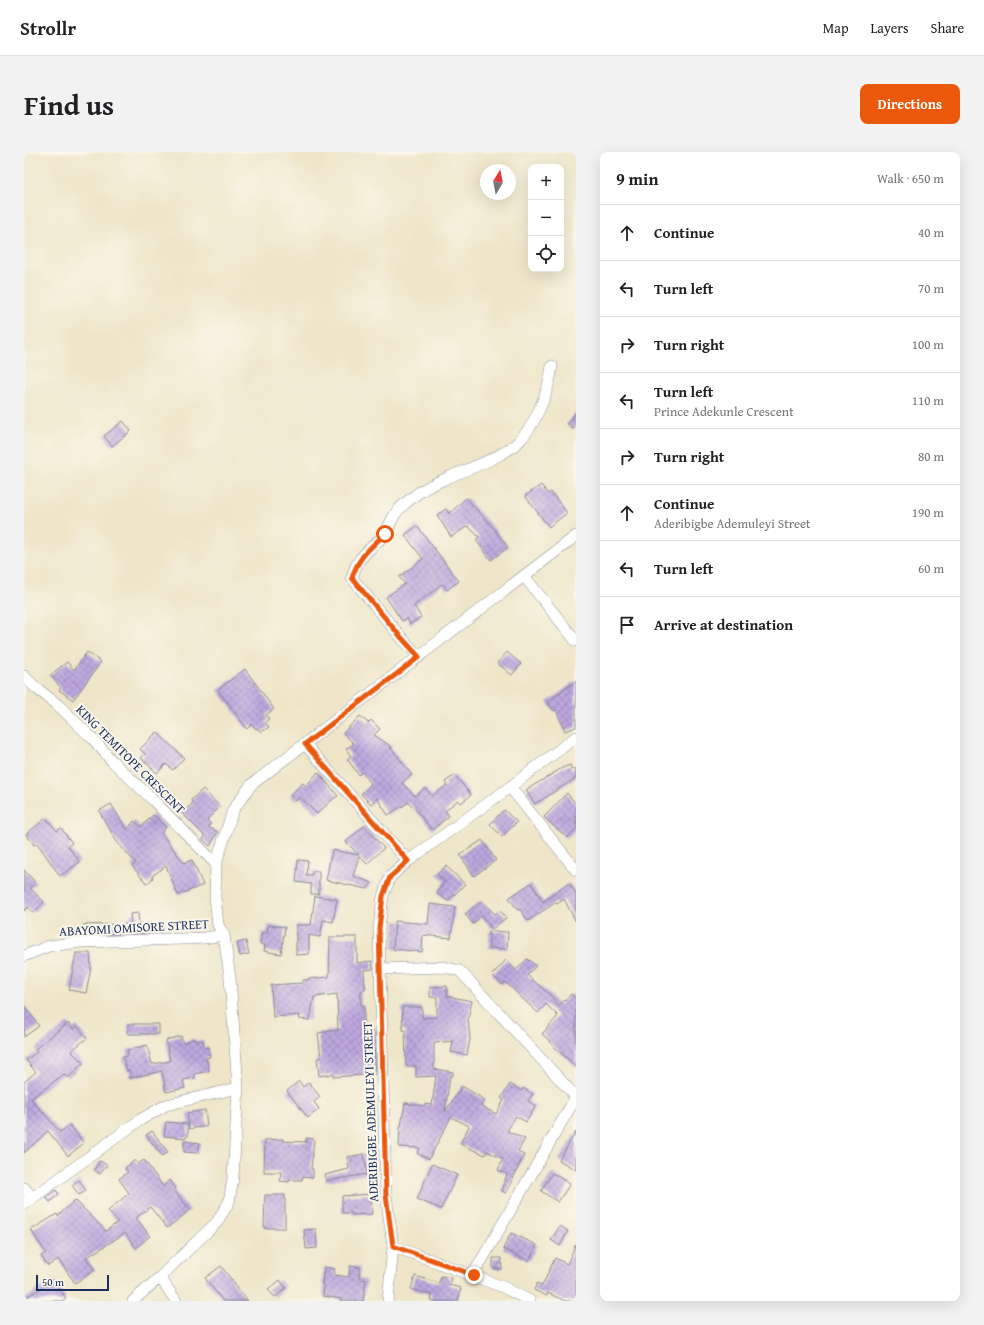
<!DOCTYPE html>
<meta charset="utf-8">
<style>
:root{--surface:#fff;--page:#f2f2f2;--text:#202124;--muted:#757577;--line:#e0e0e0;--accent:#ea580c}
body{margin:0;font-family:"Gentium Book Plus",serif;background:var(--page);color:var(--text)}
.controls{position:absolute;right:12px;top:12px;display:grid;overflow:hidden;border-radius:8px;box-shadow:0 4px 16px #0002}
.controls button{width:36px;height:36px;display:grid;place-items:center;padding:0;border:0;border-bottom:1px solid var(--line);background:var(--surface);color:var(--text);font:20px sans-serif}
.compass{position:absolute;left:456px;top:12px;width:36px;height:36px;border-radius:50%;background:var(--surface);box-shadow:0 4px 16px #0002;rotate:10deg}
.scale{position:absolute;left:12px;bottom:10px;width:73px;box-sizing:border-box;padding-left:4px;border:2px solid #1b2f5e;border-top:0;font-size:11px;line-height:14px;white-space:nowrap;color:#1b2f5e;-webkit-text-stroke:3px #fbf7ec;paint-order:stroke}
.stop{position:absolute;width:12px;height:12px;margin:-9px;border:3px solid #ea580c;border-radius:50%;background:#fff}
.stop.end{background:#ea580c;border-color:#fff;box-shadow:0 1px 4px #0008}
.list{margin:0;padding:0;list-style:none}
h2{display:flex;justify-content:space-between;align-items:center;height:52px;margin:0;padding:0 16px;font-size:17px}
h2 small{font-size:13px;font-weight:400;color:var(--muted)}
.list li{display:grid;grid-template-columns:26px 1fr auto;gap:12px;align-items:center;box-sizing:border-box;height:56px;padding:0 16px;border-top:1px solid var(--line)}
.list b{display:block;font-size:15px;white-space:nowrap}
.list p{margin:0;font-size:13px;white-space:nowrap;color:var(--muted)}
.list em{font-size:13px;font-style:normal;color:var(--muted)}
.icon{flex:none;width:22px;height:22px;fill:none;stroke:currentColor;stroke-width:2;stroke-linecap:round;stroke-linejoin:round}
.map{position:relative;flex:none;width:552px;height:1149px;overflow:hidden;border-radius:8px}
header{display:flex;align-items:center;gap:24px;box-sizing:border-box;height:56px;padding:0 20px;background:var(--surface);border-bottom:1px solid var(--line)}
header strong{font-size:19px}
nav{display:flex;gap:22px;margin-inline-start:auto;font-size:14px}
.intro{display:flex;align-items:center;justify-content:space-between;box-sizing:border-box;height:96px;padding:0 24px}
h1{margin:0;font-size:28px}
.button{padding:10px 18px;border-radius:8px;background:var(--accent);color:#fff;font-size:14px;font-weight:700}
main{display:flex;gap:24px;padding:0 24px}
aside{flex:1;background:var(--surface);border-radius:8px;box-shadow:0 4px 16px #0002}
.map>svg:first-child{display:block}
.building{fill:url(#building-cross-hatch)}
.lines{fill:none;stroke-linecap:round;stroke-linejoin:round}
.minor-casing{stroke:#858a94;stroke-width:12}
.minor{stroke:#fff;stroke-width:11}
.route{stroke:#ea580c;stroke-width:5}
.labels{text-anchor:middle;stroke-width:4;stroke-linejoin:round;paint-order:stroke}
.street-label{font-size:13px;fill:#1b2f5e;stroke:#fbf7ec}
</style>
<header>
<strong>Strollr</strong>
<nav><a>Map</a><a>Layers</a><a>Share</a></nav>
</header>
<div class="intro"><h1>Find us</h1><a class="button">Directions</a></div>
<main>
<div class="map">
<svg width="552" height="1149" viewBox="0 0 552 1149">
<defs>
<pattern id="building-cross-hatch" width="8" height="8" patternUnits="userSpaceOnUse"><rect width="8" height="8" fill="#bea8df"/><path d="M0 0l8 8M0 8l8-8" fill="none" stroke="#9a89b8"/></pattern>
</defs>
<rect width="100%" height="100%" fill="#fbf7ec"/>
<filter id="ink" filterUnits="userSpaceOnUse"><feTurbulence type="fractalNoise" baseFrequency=".025" numOctaves="2"/><feDisplacementMap in="SourceGraphic" scale="8" xChannelSelector="R" yChannelSelector="G"/><feConvolveMatrix kernelMatrix="1 2 1 2 8 2 1 2 1" color-interpolation-filters="sRGB"/></filter>
<filter id="wash" filterUnits="userSpaceOnUse"><feTurbulence type="fractalNoise" baseFrequency=".012" numOctaves="4" result="noise"/><feDisplacementMap in="SourceGraphic" scale="16" xChannelSelector="R" yChannelSelector="G"/><feGaussianBlur stdDeviation="0.9" result="paint"/><feColorMatrix in="noise" values="0 0 0 0 0 0 0 0 0 0 0 0 0 0 0 0 0 1.4 0 .05"/><feComposite in="paint" operator="in"/></filter>
<g filter="url(#wash)">
<rect width="100%" height="100%" fill="#efe6c9"/>
<g id="blocks">
<!-- building -->
<path class="building" d="M552,260V273L549,277L543,272Z
M99,269L107,279L88,294L80,284Z
M517,333L524,342L527,340L543,361L525,375L501,344Z
M442,346L469,375L484,395L467,408L452,388L455,385L444,374L427,385L413,363L422,357L425,362Z
M393,374L435,429L423,438L418,432L390,454L397,465L386,472L383,466L378,469L362,445L381,432L375,425L399,407L381,383Z
M63,500L77,510L49,548L35,538L37,536L26,523L43,510L50,518Z
M483,500L497,512L488,523L473,511Z
M221,517L250,557L242,563L245,567L241,570L245,575L237,580L233,576L232,577L228,572L223,577L194,538Z
M552,529V575L541,579L532,558L530,559L523,550Z
M336,564L344,571L347,568L356,577L350,583L368,595L367,596L388,623L378,631L391,644L401,636L408,644L423,633L421,630L431,623L447,643L437,651L434,648L421,659L425,664L408,678L385,650L364,663L353,646L347,652L337,642L347,632L338,620L335,623L323,607L327,604L322,597L330,592L319,581Z
M133,580L160,606L149,618L142,612L133,621L117,606L121,602L116,597Z
M546,613L548,618L552,616V626L511,652L502,638L538,616Z
M294,620L314,644L309,647L293,662L276,645L272,649L266,643L279,631L282,634Z
M179,637L196,655L183,668L187,672L184,675L194,680L186,694L179,688L181,684L158,661L169,651L167,648Z
M543,641L552,652V677L543,686L520,665Z
M87,652L103,678L110,669L117,675L129,663L142,675L137,681L160,711L168,708L179,733L154,743L142,714L128,724L129,726L123,732L108,714L112,711L93,690L75,659Z
M480,658L493,670L478,685L466,672Z
M22,666L33,679L37,676L48,691L44,694L56,710L36,724L13,691L10,693L2,682Z
M340,674L360,696L343,712L335,704L329,724L348,731L343,737L302,728L308,698L335,703L322,690Z
M458,688L472,708L450,724L436,703Z
M274,708L284,709L282,723H288V719H295V742H287V732L272,730Z
M422,714L441,732L424,749L413,741L421,729L413,722Z
M0,718L12,731L6,736L20,750L9,761L4,755L0,759Z
M507,731L519,750L545,731L552,741V770L540,747L533,752L532,750L504,769L496,757L494,758L485,746Z
M291,744L313,747L309,770L299,768L296,785L285,783V802L272,803V773H287Z
M457,749L471,762L476,758L482,766L468,777L457,764L449,772L441,762Z
M406,752L431,755L427,786L399,783L398,800L369,797L371,769L404,772Z
M114,761L115,772H137V781L59,782V773L107,772L106,762Z
M244,773L261,775L257,802L240,799L241,793L236,792L238,780L243,781Z
M465,779L484,780L483,797L465,796Z
M306,785H333V811L348,809L349,817L340,818L341,838L337,839V853H340V875H342L343,879L351,880V893L350,892L352,922L309,925V922L295,924L293,906H297L294,881L314,878L313,842L290,845L286,868L275,867L276,863L249,865L247,833L279,831V828H284V827L305,825Z
M222,789L225,802L216,804L213,791Z
M52,801H66L67,816L62,841L45,838Z
M503,807L505,809L506,808L512,814L503,823L526,843L535,854L547,842L552,847V915L525,890L526,889L518,882L534,864L522,852L514,861L481,830L478,833L468,823L482,808L492,818Z
M423,834V844L448,849L444,867L446,887L443,903L427,900L429,889L410,891V917L429,920V924H426L421,960L438,934L461,948L457,954L472,962L480,948L477,946L486,932L498,939L499,936L509,942L504,949L512,954L502,970L492,964L483,979L501,987L494,999L500,1003L482,1041L478,1039L483,1022L474,1018L479,1007L463,999L461,1003L436,992L445,974L427,965L405,1007L393,1001L396,996L375,995L376,974H377L381,951L401,954V952L408,953L412,924L392,925V914H382L381,878H379L378,855H398V866L413,865V845H406V835Z
M0,853L15,874L0,885Z
M44,871L49,877L53,874L63,886L47,899L59,911L44,926L40,922L7,947L36,980L46,973L60,991L44,1004L24,979L0,1001V930L12,920L2,908L13,900L11,897Z
M104,872H135V882H104Z
M157,884L159,891L169,887L174,889L179,888L180,896L184,895L186,905L182,906L185,919L170,922L171,926L159,928L161,936L142,940L138,919L107,926L105,918L103,919L99,905L104,904L103,898L123,893L128,912L146,909L142,888Z
M275,929L279,935L285,930L296,945L290,950L295,957L284,966L263,939Z
M181,958L183,974L165,977L163,961Z
M142,970L164,972V984L161,986L140,984Z
M128,979L144,1000L138,1004L122,983Z
M552,980V1018L535,1008Z
M282,986L290,987L287,1017H289V1026L278,1025V1028H265V1030L256,1029L257,1020H240L241,988L259,987V989L282,990Z
M160,989L176,991L174,1001L160,1000Z
M340,1002L343,1022L302,1029L301,1023L325,1017L323,1005Z
M111,1008L114,1012L120,1008L139,1034L146,1028L152,1036L150,1038L166,1058L143,1076L126,1055L112,1066L126,1084L112,1096L101,1081L62,1106L71,1118L51,1131L34,1107L24,1114L17,1104L22,1101L7,1078L33,1062L34,1064L51,1048L82,1079L94,1070L84,1059L105,1041L95,1027L104,1020L101,1016Z
M76,1009L83,1013L76,1022L70,1018Z
M408,1012L433,1023L417,1057L393,1047Z
M528,1021L546,1032L534,1050L517,1039Z
M55,1028L62,1039L55,1043L48,1033Z
M32,1038L35,1042L26,1050L22,1045Z
M347,1042L348,1062L328,1063V1061H318V1044Z
M241,1043H261V1076H240Z
M536,1074L544,1079L536,1094L527,1088Z
M292,1077L293,1096L282,1097L280,1078Z
M487,1081L513,1093L505,1109L479,1097Z
M552,1092V1149H541L524,1141L523,1144L510,1138L513,1131L518,1134L531,1106L543,1112Z
M469,1106H477L478,1117H469Z
M197,1114L224,1149H199L181,1126Z
M326,1114L336,1115L335,1127L342,1128L339,1149H317V1147L299,1144L300,1133H298L300,1115L311,1117L310,1123L325,1125Z
M391,1124L415,1131L417,1124L427,1126L425,1133L437,1136L434,1149H407L408,1143L387,1137Z
M29,1128L42,1146L38,1149H0V1147Z
M256,1128L262,1136L251,1145L244,1138Z"/>
</g>
</g>
<g filter="url(#ink)">
<use href="#blocks" fill-opacity="0" stroke="#858a94" stroke-width="1"/>
<g class="lines">
<!-- minor casing -->
<g class="minor-casing">
<path id="minor" d="M500,424L552,489
M395,505L376,484L328,426C334,402 346,399 360,383C365,376 367,368 372,361C375,356 384,349 389,345C401,334 418,329 432,322C452,314 475,306 492,292C511,276 525,238 528,214
M0,524L11,535L34,553L69,587L88,609L130,649L192,712
M281,592L384,709
M486,635L552,718
M0,804L25,794L56,790L159,787L180,786L200,783
M356,817L420,815L436,819L552,945
M0,1036L8,1045
M0,1052L116,968L142,953L214,936
M369,1094L479,1135L506,1149
M449,1123L552,945
M136,1125L152,1149
M109,1149L136,1125L193,1070L205,1050L209,1026L214,936L206,826L200,783L194,773L191,745L192,712L209,658L227,633L552,384
M364,1149L369,1094L362,1043L355,776L359,744L366,725L384,709L486,635L552,585"/>
</g>
<!-- minor -->
<use href="#minor" class="minor"/>
</g>
</g>
<g class="lines" filter="url(#ink)">
<!-- route -->
<path class="route" d="M361,382C346,396 334,405 328,426L376,484L395,505L281,592L384,709L366,725L359,744L355,776L362,1043L369,1094L450,1123"/>
</g>
<g class="labels">
<!-- street labels -->
<g class="street-label">
<text transform="translate(107 607) rotate(45)" y="5">KING TEMITOPE CRESCENT</text>
<text transform="translate(110 775) rotate(-3)" y="5">ABAYOMI OMISORE STREET</text>
<text transform="translate(346 960) rotate(-92)" y="5">ADERIBIGBE ADEMULEYI STREET</text>
</g>
</g>
</svg>
<div class="controls">
<button>+</button>
<button>−</button>
<button><svg class="icon" aria-label="locate" viewBox="0 0 24 24"><circle cx="12" cy="12" r="6"/><path d="M12 2v4M12 18v4M2 12h4M18 12h4"/></svg></button>
</div>
<svg class="compass" viewBox="-18 -18 36 36"><path d="M0-13l5 13h-10z" fill="#e53935"/><path d="M0 13l5-13h-10z" fill="#757577"/></svg>
<div class="scale">50 m</div>
<div class="stop" style="left:361px;top:382px"></div>
<div class="stop end" style="left:450px;top:1123px"></div>
</div>
<aside>
<h2>9 min<small>Walk · 650 m</small></h2>
<ul class="list">
<li><svg class="icon" aria-label="ahead" viewBox="0 0 24 24"><path d="M12 20V5M6 11l6-6 6 6"/></svg><div><b>Continue</b></div><em>40 m</em></li>
<li><svg class="icon" aria-label="left" viewBox="0 0 24 24"><path d="M17 20v-9H6M10 6l-5 5 5 5"/></svg><div><b>Turn left</b></div><em>70 m</em></li>
<li><svg class="icon" aria-label="right" viewBox="0 0 24 24"><path d="M7 20v-9h11M14 6l5 5-5 5"/></svg><div><b>Turn right</b></div><em>100 m</em></li>
<li><svg class="icon" aria-label="left" viewBox="0 0 24 24"><path d="M17 20v-9H6M10 6l-5 5 5 5"/></svg><div><b>Turn left</b><p>Prince Adekunle Crescent</p></div><em>110 m</em></li>
<li><svg class="icon" aria-label="right" viewBox="0 0 24 24"><path d="M7 20v-9h11M14 6l5 5-5 5"/></svg><div><b>Turn right</b></div><em>80 m</em></li>
<li><svg class="icon" aria-label="ahead" viewBox="0 0 24 24"><path d="M12 20V5M6 11l6-6 6 6"/></svg><div><b>Continue</b><p>Aderibigbe Ademuleyi Street</p></div><em>190 m</em></li>
<li><svg class="icon" aria-label="left" viewBox="0 0 24 24"><path d="M17 20v-9H6M10 6l-5 5 5 5"/></svg><div><b>Turn left</b></div><em>60 m</em></li>
<li><svg class="icon" aria-label="arrive" viewBox="0 0 24 24"><path d="M6 21V4h12l-3 4 3 4H6"/></svg><div><b>Arrive at destination</b></div></li>
</ul>
</aside>
</main>
